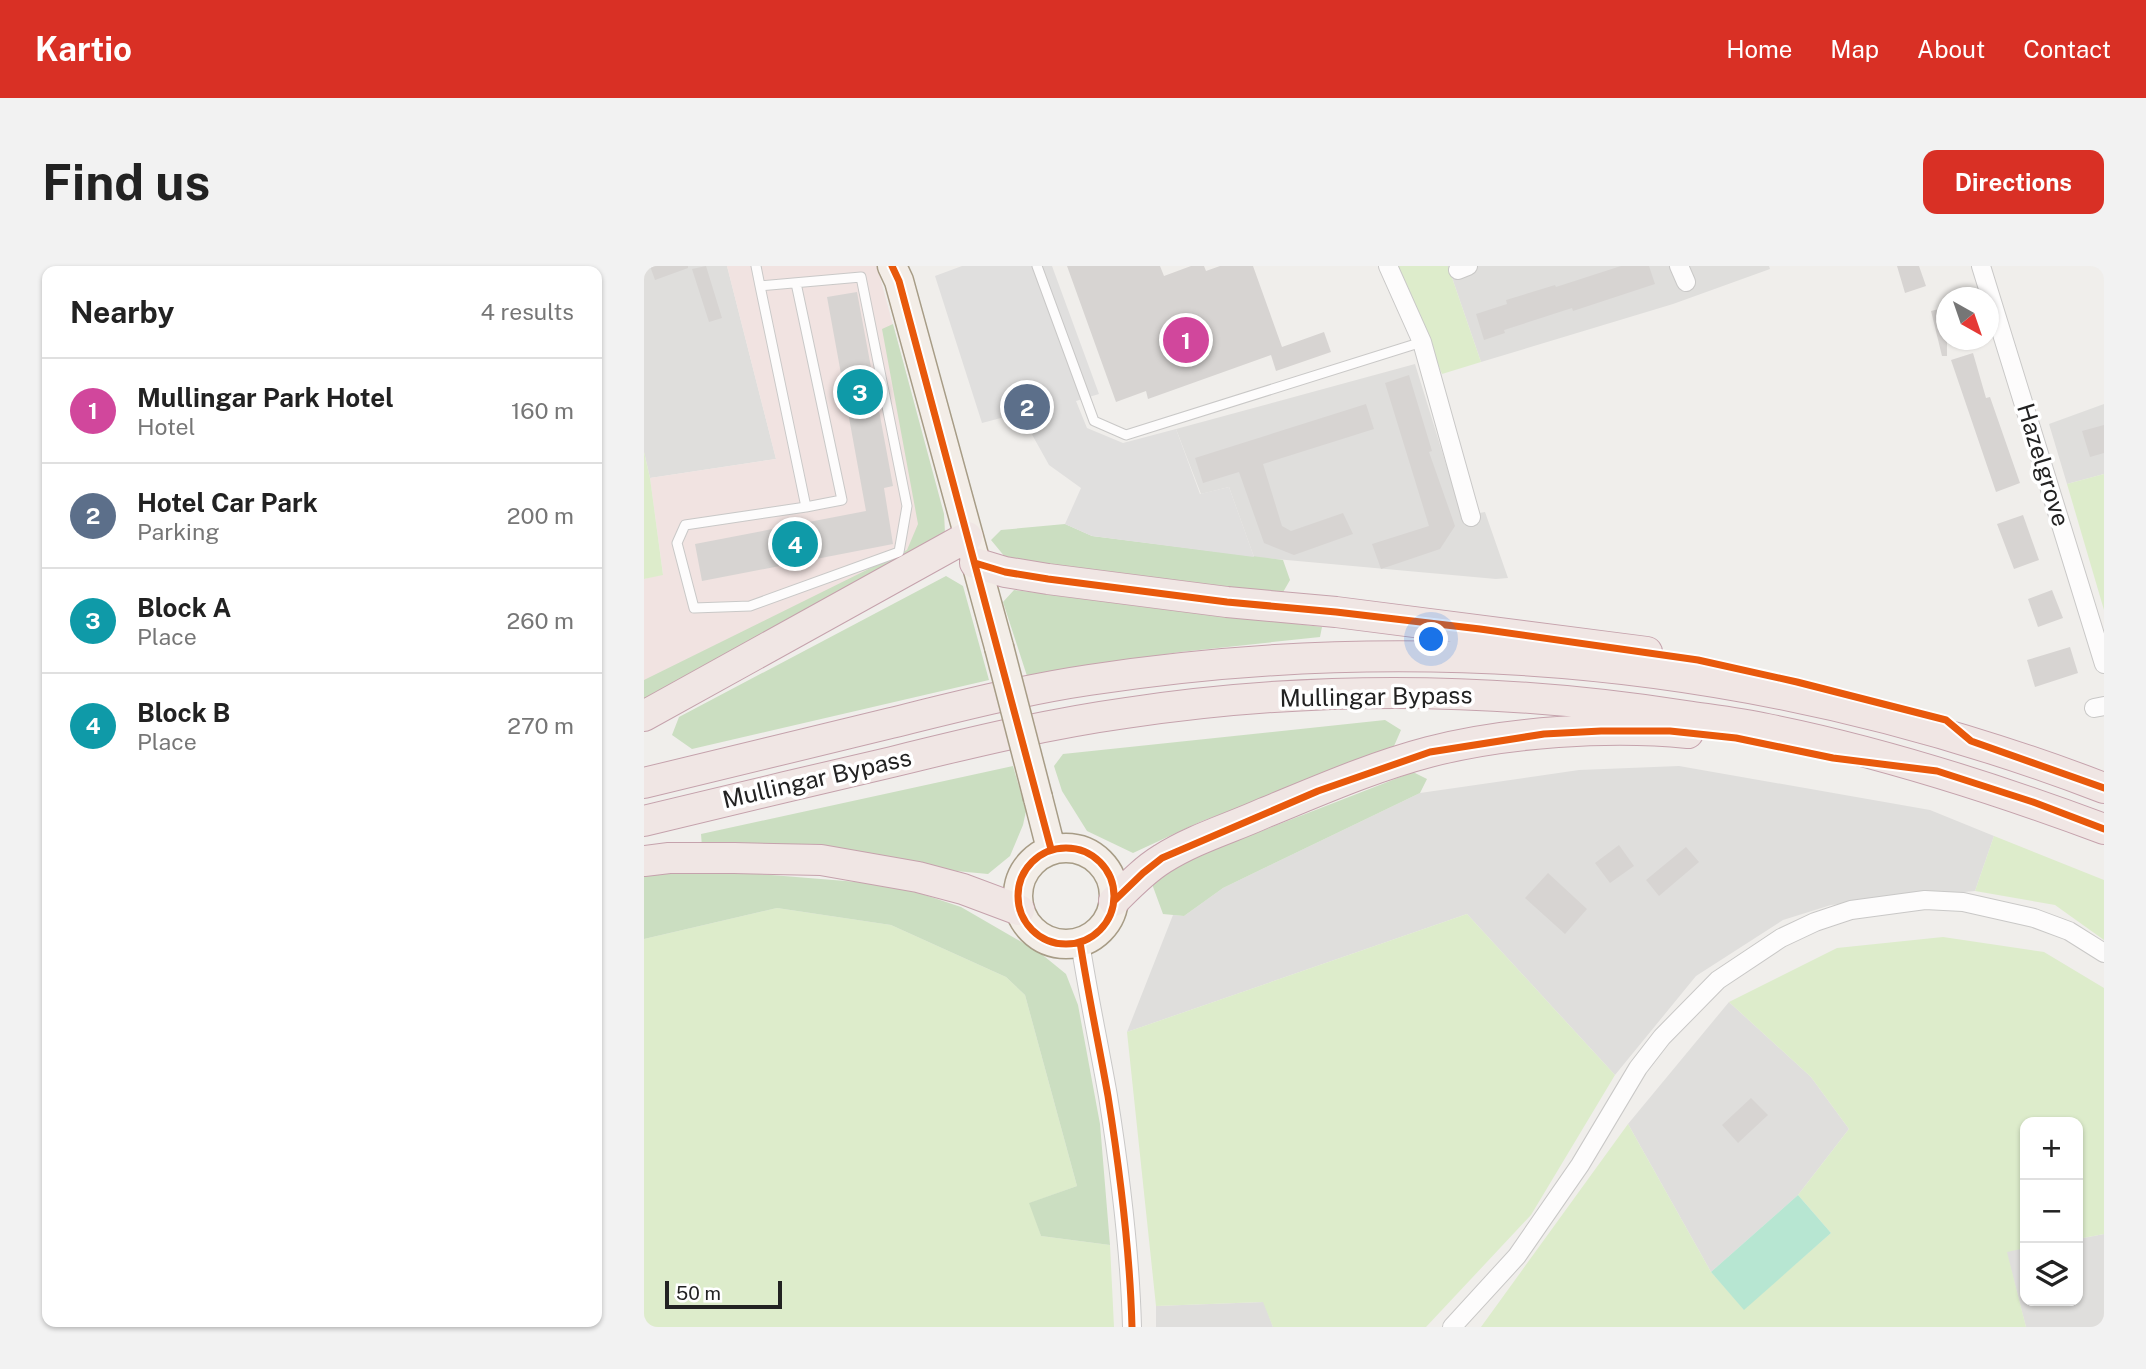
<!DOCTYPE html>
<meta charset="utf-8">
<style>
:root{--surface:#fff;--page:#f2f2f2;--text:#222;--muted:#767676;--line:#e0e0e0;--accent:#d93025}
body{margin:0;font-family:"Public Sans",sans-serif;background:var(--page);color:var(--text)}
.controls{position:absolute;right:21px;bottom:21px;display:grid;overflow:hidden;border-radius:14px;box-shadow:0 2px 5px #0004}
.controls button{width:63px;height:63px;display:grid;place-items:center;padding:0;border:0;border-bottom:2px solid var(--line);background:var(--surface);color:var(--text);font:35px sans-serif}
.compass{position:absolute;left:1292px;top:21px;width:63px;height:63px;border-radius:50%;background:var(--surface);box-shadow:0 2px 5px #0004;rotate:140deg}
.scale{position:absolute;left:21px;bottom:18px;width:117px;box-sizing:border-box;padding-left:7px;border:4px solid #222;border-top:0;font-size:19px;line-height:24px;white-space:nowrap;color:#222;-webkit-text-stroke:5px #fff;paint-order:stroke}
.you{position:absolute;left:788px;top:374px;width:24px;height:24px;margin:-18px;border:5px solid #fff;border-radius:50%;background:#1a73e8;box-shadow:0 0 0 10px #1a73e833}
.badge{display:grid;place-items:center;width:46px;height:46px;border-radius:50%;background:var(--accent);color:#fff;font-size:23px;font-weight:700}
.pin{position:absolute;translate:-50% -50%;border:4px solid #fff;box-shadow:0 2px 7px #0006}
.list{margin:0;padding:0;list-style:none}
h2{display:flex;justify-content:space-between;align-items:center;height:91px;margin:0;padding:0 28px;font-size:30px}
h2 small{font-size:23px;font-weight:400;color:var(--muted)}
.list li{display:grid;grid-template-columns:46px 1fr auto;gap:21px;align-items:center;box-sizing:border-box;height:105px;padding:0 28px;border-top:2px solid var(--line)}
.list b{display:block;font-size:26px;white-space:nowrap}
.list p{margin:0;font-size:23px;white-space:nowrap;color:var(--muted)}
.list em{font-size:23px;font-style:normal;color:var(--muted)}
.icon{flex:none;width:38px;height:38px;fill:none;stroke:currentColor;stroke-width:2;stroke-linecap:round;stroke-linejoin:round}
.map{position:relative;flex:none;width:1460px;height:1061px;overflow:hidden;border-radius:14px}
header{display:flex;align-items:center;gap:42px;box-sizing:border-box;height:98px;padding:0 35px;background:var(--accent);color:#fff}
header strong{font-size:33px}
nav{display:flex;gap:38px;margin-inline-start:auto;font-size:24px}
.intro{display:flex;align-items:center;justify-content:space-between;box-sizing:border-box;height:168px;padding:0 42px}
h1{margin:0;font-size:49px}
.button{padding:18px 32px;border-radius:14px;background:var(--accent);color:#fff;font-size:24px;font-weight:700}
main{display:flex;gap:42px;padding:0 42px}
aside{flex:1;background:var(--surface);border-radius:14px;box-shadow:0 2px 5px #0004}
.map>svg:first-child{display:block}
.residential{fill:#dfdedc}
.commercial{fill:#f1e3e1}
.grass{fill:#ddeccb}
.forest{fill:#cbdec1}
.pitch{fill:#b7e6d2}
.parking{fill:#e0dfde}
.building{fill:#d7d4d2}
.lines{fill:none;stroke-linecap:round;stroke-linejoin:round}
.service-casing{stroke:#c9c8c7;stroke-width:11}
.minor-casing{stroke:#c9c8c7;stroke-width:20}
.primary-casing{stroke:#a79c86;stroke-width:31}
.trunk-casing{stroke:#c5a2ac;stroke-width:32}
.service{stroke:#fdfcfc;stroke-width:9}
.minor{stroke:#fdfcfc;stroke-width:18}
.primary{stroke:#f3ede7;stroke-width:28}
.trunk{stroke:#f0e6e4;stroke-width:30}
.primary-bridge-casing{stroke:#a79c86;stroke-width:31;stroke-linecap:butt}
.primary-bridge{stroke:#f3ede7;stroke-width:28}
.cycleway-casing{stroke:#fff;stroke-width:11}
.cycleway{stroke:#e8590c;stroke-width:7}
.labels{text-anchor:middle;stroke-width:7;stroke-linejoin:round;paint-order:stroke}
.street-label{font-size:24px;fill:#222;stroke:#fff}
</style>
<header>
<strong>Kartio</strong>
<nav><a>Home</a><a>Map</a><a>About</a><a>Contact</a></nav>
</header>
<div class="intro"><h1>Find us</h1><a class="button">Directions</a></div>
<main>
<aside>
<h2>Nearby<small>4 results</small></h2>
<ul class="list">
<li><span class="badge" style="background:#d1479c">1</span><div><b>Mullingar Park Hotel</b><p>Hotel</p></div><em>160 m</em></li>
<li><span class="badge" style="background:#5c6f8a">2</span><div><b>Hotel Car Park</b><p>Parking</p></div><em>200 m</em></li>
<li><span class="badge" style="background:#0f9aa8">3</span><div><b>Block A</b><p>Place</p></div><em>260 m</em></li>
<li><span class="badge" style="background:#0f9aa8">4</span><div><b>Block B</b><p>Place</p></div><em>270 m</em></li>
</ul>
</aside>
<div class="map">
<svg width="1460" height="1061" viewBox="0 0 1460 1061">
<rect width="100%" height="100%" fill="#f0eeeb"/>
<!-- residential -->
<path class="residential" d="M0,0H83L132,193L6,212L0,186Z
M804,0H1125L1126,3L1029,38L837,96Z
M771,98L818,250L841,246L864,312L852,313L610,291L585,221L557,228L532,163Z
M1460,138V208L1423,218L1405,158Z
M1035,500L1286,544L1350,570L1331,625L1187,639L1139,654L1052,710L971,809L823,648L483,766L529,649L540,650L579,622L776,527L935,504Z
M1085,736L1167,811L1205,863L1154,929L1067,1006L984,858Z
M1460,968V1061H1382L1362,985L1381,982V1035H1434V973Z
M620,1036L629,1061H512V1040Z"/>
<!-- commercial -->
<path class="commercial" d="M83,0H233L300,248L301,268L0,415V313L19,308L6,212L132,193Z"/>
<!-- grass -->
<path class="grass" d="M754,0H804L837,96L798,108Z
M0,186L6,212L19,309L0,313Z
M1460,208V344L1423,218Z
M1350,570L1460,614V674L1411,639L1331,625Z
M133,642L247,659L362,711L381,729L433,920L386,937L397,970L466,979L470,1061H0V673Z
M823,648L971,809L887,949L782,1061H629L619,1036L512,1040L483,766Z
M1299,671L1400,686L1460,722V968L1434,973V856H1381V982L1363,986L1382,1061H837L984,858L1067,1006L1100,1043L1187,967L1154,929L1205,863L1167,811L1085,736L1193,682Z"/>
<!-- forest -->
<path class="forest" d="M249,58L300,248L301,268L0,438V414L263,284L274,258L238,63Z
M421,258L448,270L639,294L646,314L638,328L366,297L347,274L357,264Z
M302,310L319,320L345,414L48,483L28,469L35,451Z
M370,324L678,361L676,371L536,386L383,410L359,336Z
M741,454L757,464L747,487L558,555L489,587L443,565L418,525L410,500L419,488Z
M369,500L382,545L379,559L366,590L344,608L58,581L57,568Z
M769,506L783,513L776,527L579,622L540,650L519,648L508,618L528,600Z
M16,606L115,608L251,619L317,641L395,686L422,708L434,739L456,858L466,979L397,970L385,937L433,920L381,729L362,711L247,659L133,642L0,673V608Z"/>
<!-- pitch -->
<path class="pitch" d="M1154,929L1187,967L1100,1044L1067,1006Z"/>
<!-- parking -->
<path class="parking" d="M318,0H408L455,128L432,135L443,162L479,177L532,163L556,228L585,221L610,291L448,270L421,258L437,222L405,199L376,147L338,157L291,10Z"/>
<!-- building -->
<path class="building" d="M6,0H44V2L11,14Z
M62,0L78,52L65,56L48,3Z
M423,0H516L520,10L547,0H560L562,5L576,0H609L638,81L680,66L687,86L632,105L627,89L504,133L502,125L472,136Z
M977,0H1005L1011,18L929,45L928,42L860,64L861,67L840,74L832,48L863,38L862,34L911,19L912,21Z
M1253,0H1275L1282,20L1261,27Z
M213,26L249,220L240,222L249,278L58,315L51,278L222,245L183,31Z
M1303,41V90H1298L1287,45Z
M1329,87L1342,132L1346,131L1376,217L1352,226L1307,94Z
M765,109L788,185L785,186L811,260L796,283L737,303L728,278L785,260L741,117Z
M722,138L730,163L619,198L638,260L647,265L699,247L709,268L650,289L620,277L595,206L559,217L551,192Z
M1460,159V187L1446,191L1438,165Z
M1379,249L1395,294L1370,303L1353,258Z
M1408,324L1419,352L1394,361L1384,333Z
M1426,381L1434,407L1391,421L1383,394Z
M975,579L990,600L966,617L951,597Z
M1042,581L1055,596L1015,630L1002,614Z
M904,607L943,643L921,668L881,632Z
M1107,832L1124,849L1094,877L1078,859Z"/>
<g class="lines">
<!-- service casing -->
<g class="service-casing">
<path id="service" d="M112,0L116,20L162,241L41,259L33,277L50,342L106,340L255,286L263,240L217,11L116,20
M393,0L450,155L482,169L778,76
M152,17L198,234L162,241"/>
</g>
<!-- minor casing -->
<g class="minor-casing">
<path id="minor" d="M744,0L778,76L827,251
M1035,0L1042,16
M1337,0L1460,398
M814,4L824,0
M1450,442L1460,440
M436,676C444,728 455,779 464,830C476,906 486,984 488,1061
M808,1061L873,990L936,899L994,802L1018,771L1074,714L1137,672L1171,656L1207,644L1281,634L1319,636L1390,652L1425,665L1460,687"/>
</g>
<!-- primary casing -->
<g class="primary-casing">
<path id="primary" d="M248,0L255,15L355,381
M394,532L407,583
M374 630a48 48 0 1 1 96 0a48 48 0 1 1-96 0Z"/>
</g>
<!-- trunk casing -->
<g class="trunk-casing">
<path id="trunk" d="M331,297L361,306L404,313L583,336L692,346L1003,386
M0,450L323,271
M0,517C82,497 165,477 247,457C312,441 378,424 445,414C793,361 1131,396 1460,522
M0,555C83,535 165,515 248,496C325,477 403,458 482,447C667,419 857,421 1042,450C1069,454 1096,457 1123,463C1238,486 1350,522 1460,563
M0,595L25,592H90L177,594L274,611L319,623L375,644
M470,635C485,620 500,604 518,593C549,573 587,562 620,547C674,525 728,501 785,486C861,466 966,459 1044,467"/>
</g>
<!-- service -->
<use href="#service" class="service"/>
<!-- minor -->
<use href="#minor" class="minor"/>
<!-- primary -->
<use href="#primary" class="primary"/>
<!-- trunk -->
<use href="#trunk" class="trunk"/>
<!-- primary-bridge casing -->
<g class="primary-bridge-casing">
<path id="primary-bridge" d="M355,381L394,532"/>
</g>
<!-- primary-bridge -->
<use href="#primary-bridge" class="primary-bridge"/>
<!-- cycleway casing -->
<g class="cycleway-casing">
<path id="cycleway" d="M248,0L255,15L407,583
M331,297L361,306L404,313L583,336L692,346L836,363L1054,394L1153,416L1302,454L1327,475L1460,522
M374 630a48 48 0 1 1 96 0a48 48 0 1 1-96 0Z
M470,635L499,607L518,592L674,525L786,486L900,468L957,465H1026L1092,472L1189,492L1293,505L1389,536L1460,563
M436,676C444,728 455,779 464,830C476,906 486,984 488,1061"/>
</g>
<!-- cycleway -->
<use href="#cycleway" class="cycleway"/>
</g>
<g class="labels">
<!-- street labels -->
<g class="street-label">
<text transform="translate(1399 199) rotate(73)" y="8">Hazelgrove</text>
<text transform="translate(732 431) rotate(-1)" y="8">Mullingar Bypass</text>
<text transform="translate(173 513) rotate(-13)" y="8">Mullingar Bypass</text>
</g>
</g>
</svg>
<div class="controls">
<button>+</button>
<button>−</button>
<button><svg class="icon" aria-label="layers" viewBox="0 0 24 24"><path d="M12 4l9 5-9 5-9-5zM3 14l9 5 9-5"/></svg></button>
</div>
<svg class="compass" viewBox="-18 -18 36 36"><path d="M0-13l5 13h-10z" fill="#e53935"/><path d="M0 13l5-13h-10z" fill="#767676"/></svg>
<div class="scale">50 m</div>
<div class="you"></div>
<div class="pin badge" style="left:542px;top:74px;background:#d1479c">1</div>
<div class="pin badge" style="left:383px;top:141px;background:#5c6f8a">2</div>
<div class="pin badge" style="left:216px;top:126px;background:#0f9aa8">3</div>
<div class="pin badge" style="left:151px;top:278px;background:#0f9aa8">4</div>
</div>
</main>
